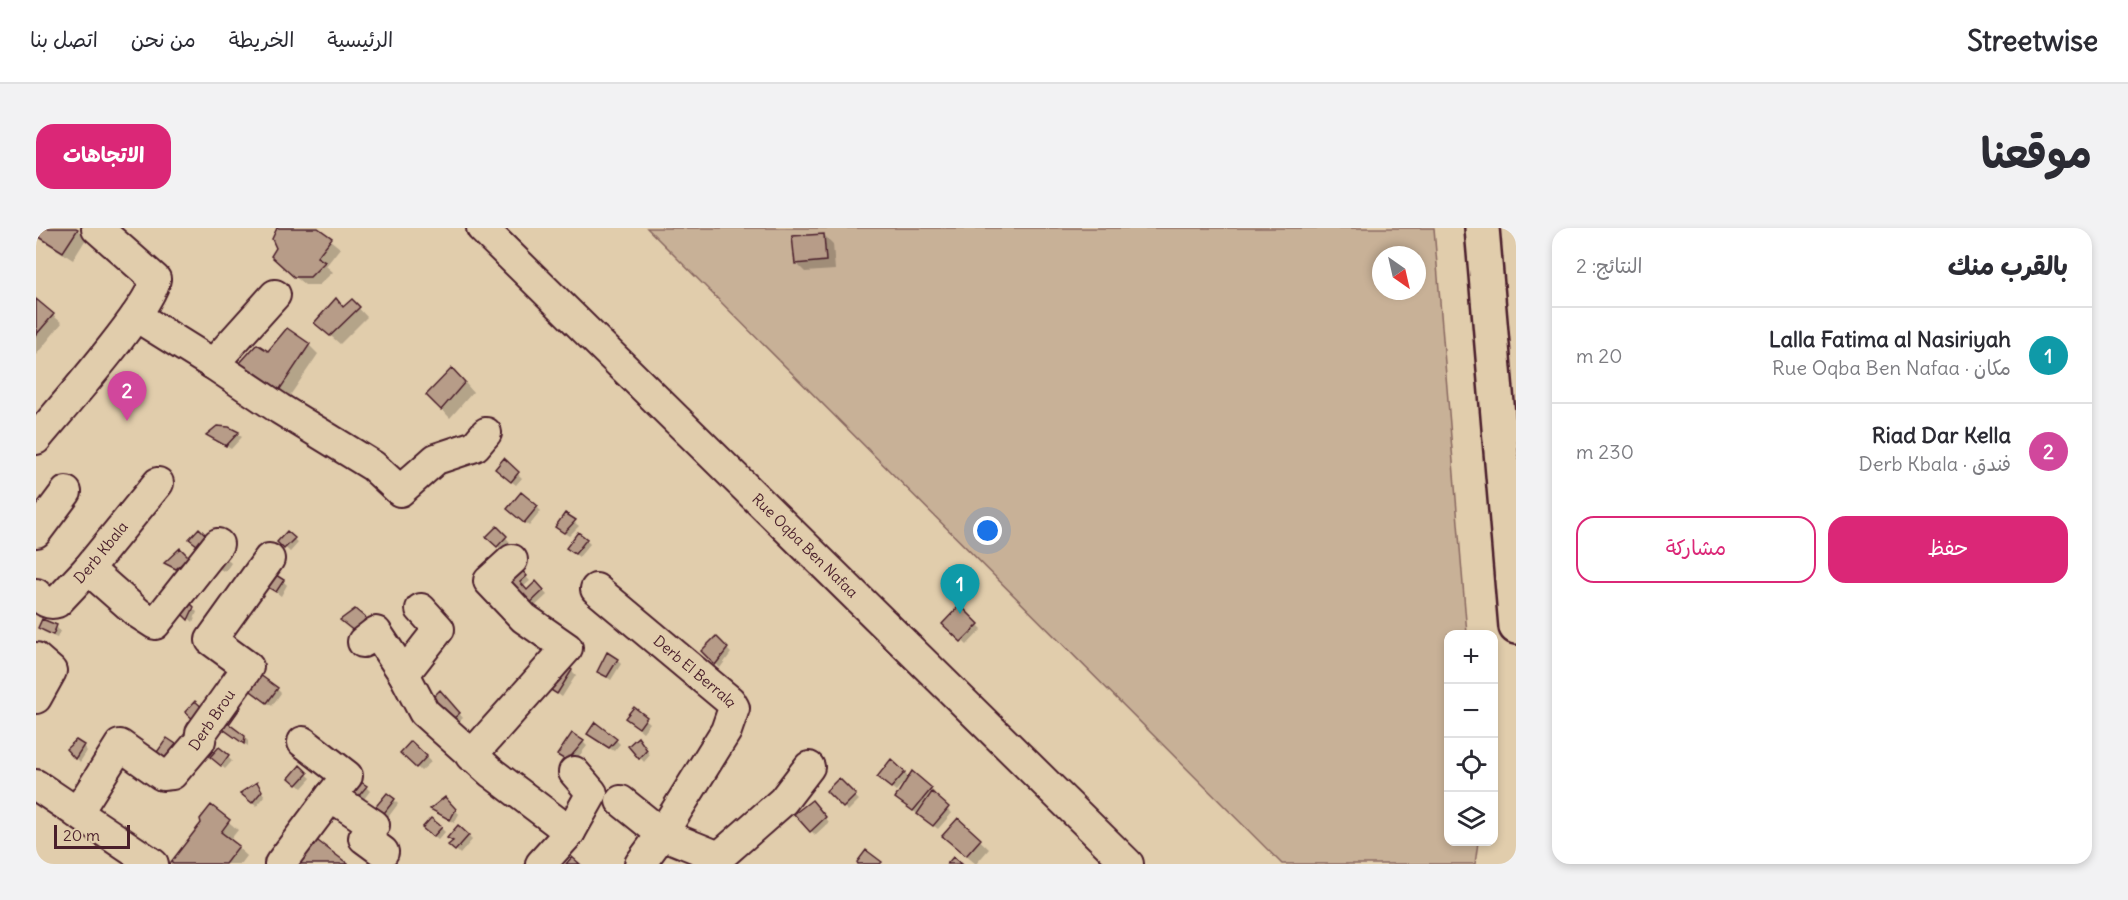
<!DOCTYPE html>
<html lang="ar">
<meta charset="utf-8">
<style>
:root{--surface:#fff;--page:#f2f2f3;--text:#2b2b33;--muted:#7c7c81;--line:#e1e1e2;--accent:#db2777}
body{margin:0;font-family:Delius,"Playpen Sans Arabic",sans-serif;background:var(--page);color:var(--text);direction:rtl}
.controls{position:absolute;right:18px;bottom:18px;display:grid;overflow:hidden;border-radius:12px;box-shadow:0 3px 9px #0003}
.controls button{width:54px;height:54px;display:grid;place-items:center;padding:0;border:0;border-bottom:2px solid var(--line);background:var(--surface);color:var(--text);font:30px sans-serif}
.compass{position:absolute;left:1336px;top:18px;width:54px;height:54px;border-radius:50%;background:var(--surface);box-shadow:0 3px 9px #0003;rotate:146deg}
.scale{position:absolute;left:18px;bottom:15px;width:76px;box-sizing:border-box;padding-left:6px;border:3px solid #4a1f2b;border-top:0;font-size:16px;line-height:21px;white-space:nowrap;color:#4a1f2b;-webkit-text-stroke:4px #e1cdac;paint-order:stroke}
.you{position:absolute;left:952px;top:303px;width:21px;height:21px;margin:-15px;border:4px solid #fff;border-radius:50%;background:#1a73e8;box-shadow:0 0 0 9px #1a73e833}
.badge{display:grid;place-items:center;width:39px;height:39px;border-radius:50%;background:var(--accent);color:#fff;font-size:20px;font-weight:700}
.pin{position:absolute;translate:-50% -50px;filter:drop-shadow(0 2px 3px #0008)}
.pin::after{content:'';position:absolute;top:32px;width:21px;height:18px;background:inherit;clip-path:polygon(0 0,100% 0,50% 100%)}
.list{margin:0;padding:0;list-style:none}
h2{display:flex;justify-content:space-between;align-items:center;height:78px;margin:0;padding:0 24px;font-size:26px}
h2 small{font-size:20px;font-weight:400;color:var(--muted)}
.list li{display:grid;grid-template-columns:39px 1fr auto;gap:18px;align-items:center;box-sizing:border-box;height:96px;padding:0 24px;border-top:2px solid var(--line)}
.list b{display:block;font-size:22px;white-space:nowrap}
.list p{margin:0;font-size:20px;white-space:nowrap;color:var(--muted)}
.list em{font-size:20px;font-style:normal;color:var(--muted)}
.actions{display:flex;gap:12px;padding:18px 24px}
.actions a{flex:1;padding:14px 0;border:2px solid var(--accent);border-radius:18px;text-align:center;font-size:21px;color:var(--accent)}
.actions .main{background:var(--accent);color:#fff}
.icon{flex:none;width:33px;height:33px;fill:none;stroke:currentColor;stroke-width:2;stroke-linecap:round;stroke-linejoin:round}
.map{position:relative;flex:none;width:1480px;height:636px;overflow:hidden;direction:ltr;border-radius:18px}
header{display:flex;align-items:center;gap:36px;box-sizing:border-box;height:84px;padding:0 30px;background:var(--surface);border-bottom:2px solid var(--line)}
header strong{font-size:28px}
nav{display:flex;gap:33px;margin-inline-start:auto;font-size:21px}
.intro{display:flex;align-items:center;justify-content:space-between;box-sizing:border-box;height:144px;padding:0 36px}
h1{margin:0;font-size:42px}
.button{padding:15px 27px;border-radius:18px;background:var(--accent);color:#fff;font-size:21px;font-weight:700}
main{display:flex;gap:36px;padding:0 36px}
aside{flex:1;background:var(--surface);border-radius:18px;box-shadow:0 3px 9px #0003}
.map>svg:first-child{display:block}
.green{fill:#c8b197;stroke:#896861;stroke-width:1.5;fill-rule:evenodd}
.shadow{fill:#0003}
.building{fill:#b79c88;stroke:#4a1f2b;stroke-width:1.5}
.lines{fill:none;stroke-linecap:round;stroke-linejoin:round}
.minor-casing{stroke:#4a1f2b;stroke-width:34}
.major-casing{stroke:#4a1f2b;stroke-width:38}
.minor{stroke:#e1cdac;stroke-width:30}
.major{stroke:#e1cdac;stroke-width:33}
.labels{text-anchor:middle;stroke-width:4.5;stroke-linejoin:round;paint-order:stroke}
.street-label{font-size:15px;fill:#4a1f2b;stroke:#e1cdac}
</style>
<header>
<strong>Streetwise</strong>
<nav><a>الرئيسية</a><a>الخريطة</a><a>من نحن</a><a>اتصل بنا</a></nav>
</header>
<div class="intro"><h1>موقعنا</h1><a class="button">الاتجاهات</a></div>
<main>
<aside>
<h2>بالقرب منك<small>النتائج: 2</small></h2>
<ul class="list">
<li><span class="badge" style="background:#0f9aa8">1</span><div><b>Lalla Fatima al Nasiriyah</b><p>مكان · Rue Oqba Ben Nafaa</p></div><em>20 m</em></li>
<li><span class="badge" style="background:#d1479c">2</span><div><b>Riad Dar Kella</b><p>فندق · Derb Kbala</p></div><em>230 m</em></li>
</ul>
<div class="actions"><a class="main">حفظ</a><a>مشاركة</a></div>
</aside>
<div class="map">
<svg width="1480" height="636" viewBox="0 0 1480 636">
<rect width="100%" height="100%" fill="#e1cdac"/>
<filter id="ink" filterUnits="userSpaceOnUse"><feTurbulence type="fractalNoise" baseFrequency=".0167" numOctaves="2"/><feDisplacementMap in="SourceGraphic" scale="12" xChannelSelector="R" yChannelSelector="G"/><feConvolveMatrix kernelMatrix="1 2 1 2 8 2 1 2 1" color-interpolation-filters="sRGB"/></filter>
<g filter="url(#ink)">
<!-- green -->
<path class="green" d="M611,0H1398L1431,406H1412V614H1442L1439,636H1246ZM1345,27H1381V63H1345Z"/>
<!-- shadow -->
<path class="shadow" d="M2,0H40L50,11L37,32L6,12L0,7Z
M248,0H279L304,20L290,38L297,44L283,57H269L245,37Z
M788,7L797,16L799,42L769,44L760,35Z
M300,72L308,80L316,73L331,89L304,116L289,103Z
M0,73L26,95L0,127Z
M273,117L282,126L251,172L214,145L232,125Z
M425,150L437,164L414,190L392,167Z
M193,201L206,209L195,221L172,207Z
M468,233L486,250L480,257L465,245Z
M501,279L505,283L493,298L477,285Z
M529,287L543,298L533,308L525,303Z
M461,300L474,314L466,322L453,309Z
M251,305L262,315L254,324L243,314Z
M550,312L554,316L543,329L536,324Z
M144,322L156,335L145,344L130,335Z
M185,326L195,335L189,344L182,340Z
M484,342L494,353L487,359L491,364L500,355L511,367L495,382L470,355Z
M247,353L251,357L245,368L231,357Z
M151,375L161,384L157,394L144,382Z
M924,379L946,401L931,417L908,396Z
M20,399L24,403L21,410L8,404L3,400Z
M680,410L695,425L684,440L667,423Z
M581,432L585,436L575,452L562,443Z
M536,443L540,447L526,469L512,459Z
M241,461L245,465L236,478L214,462Z
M408,469L427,490L418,498Z
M598,481L614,495L607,504L595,494Z
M193,505L208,509L212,513V518Z
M557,510L580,512L584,516L578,523Z
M547,514L551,518L536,537L527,531Z
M375,515L395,534L385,543L366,525Z
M606,515L614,527L608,534L594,518Z
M47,518L51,523L44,534L32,521Z
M183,521L196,533L189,541L180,533Z
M264,540L275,550L266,560L255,550Z
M868,545L874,550L895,561L899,565L897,567L916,585L902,601L865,574L872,552L871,551L860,563L847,553Z
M803,553L823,572L812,583L792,563Z
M220,556L229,568L221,578L206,565Z
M330,559L334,563L325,575L338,584L358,572L362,576L347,596L314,571Z
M409,571L423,586L418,595L396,581Z
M780,578L793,594L779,607L760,587Z
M175,579L202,602L194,612L211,628L205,636H138L167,596Z
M922,592L953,621L940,636L917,617Z
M388,600H405L409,604L402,612Z
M432,608L436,612L424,626L419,621L417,615L413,610Z"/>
<!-- building -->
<path class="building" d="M0,0H40L42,1L27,24L0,7Z
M241,0H282L296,10L281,29L289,34L274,49H258L235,28L240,20L236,11Z
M788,6L790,33L759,36L756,8Z
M300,70L307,79L316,71L324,79L294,108L278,95Z
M0,71L18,86L0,107Z
M251,100L274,116L242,164L203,136L221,116L232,123Z
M416,140L429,154L405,182L390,167Z
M181,198L193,199L203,204L190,218L170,207Z
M468,230L483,244L475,254L459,241Z
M485,264L502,278L488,295L471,281Z
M529,285L540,292L528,305L519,299Z
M461,298L471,308L461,319L450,309Z
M163,300L170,307L161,317L153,311Z
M251,303L259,310L248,321L241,314Z
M542,304L551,311L539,326L530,320Z
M144,320L153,329L140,341L128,335Z
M484,340L491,348L484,354L491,362L500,353L508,362L490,379L468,355Z
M240,347L248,352L240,364L228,357Z
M151,372L158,379L152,392L142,382Z
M924,377L943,396L925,414L906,396Z
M319,381L330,390L319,404L304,392Z
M6,391L21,397L17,407L2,400Z
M680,408L692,420L679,437L665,423Z
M571,424L582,431L571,449L561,444Z
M525,435L536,442L521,466L510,459Z
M220,444L242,460L231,475L208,458Z
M404,462L424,485L412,495L393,473Z
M159,473L169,482L159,493L149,484Z
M203,478L205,479L193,496L209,508L208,516L187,501Z
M598,479L611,489L603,500L589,490Z
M559,494L581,511L573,520L551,506Z
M536,505L548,513L531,533L521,527Z
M602,509L611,522L603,531L592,518Z
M131,510L146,520L133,537L119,527Z
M40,512L48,517L39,531L30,521Z
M375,513L391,528L380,540L364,525Z
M183,519L193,527L185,538L174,529Z
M855,531L869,544L855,560L841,549Z
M264,537L272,545L261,557L253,550Z
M876,543L896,560L877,583L859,570Z
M803,550L820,567L807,580L790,563Z
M221,554L226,563L216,575L204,565Z
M325,554L331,558L321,570L337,582L351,565L359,571L342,593L312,571Z
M896,564L913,579L897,598L881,586Z
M409,569L420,581L414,592L394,581Z
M776,572L790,589L774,604L758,586Z
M175,577L194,592L185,604L203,618L189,636H137L135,634L165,595L164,591Z
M395,590L406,599L397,609L386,600Z
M922,590L945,611L930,628L906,608Z
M422,597L433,607L419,623L412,617L417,613L411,610Z
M278,610L312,636H256Z
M830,622L846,634L844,636H822L821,634Z
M536,629L544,636H530Z
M917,629L925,636H911Z"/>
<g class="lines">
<!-- minor casing -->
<g class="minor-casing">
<g id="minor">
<path id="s1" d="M446,0L1092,636"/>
<path d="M100,88L177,136L239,67"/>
<path d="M177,136L244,181L337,238L364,263L400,231L439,218L450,205"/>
<path d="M0,211C23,183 116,79 119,51L61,0"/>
<path d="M0,304L30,264"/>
<path d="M52,341L102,385L119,396L182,316"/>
<path id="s2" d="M560,361L694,473L698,480L690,503L626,606L604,636"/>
<path id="s3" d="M0,366C7,372 12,377 21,374L52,341L122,255"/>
<path d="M327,414L340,404L368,446L388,484L456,545L534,604"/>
<path d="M0,430L15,443L0,470"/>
<path d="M368,446L403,401L385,381"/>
<path d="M267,514L311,548L295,568"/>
<path d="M435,528L531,420L488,390L453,353L476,332"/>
<path d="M0,557L117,636"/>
<path d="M585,573L626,606L683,629L747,573L773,539"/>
<path d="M41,585L84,517L126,547L136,546L164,513L165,505L212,439L175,412L233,331"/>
<path d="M244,636L295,568L338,597L328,610L347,624"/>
<path d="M505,636L534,604L556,565L538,544"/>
</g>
</g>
<!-- major casing -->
<g class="major-casing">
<path id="major" d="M1446,0L1480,399"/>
</g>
<!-- minor -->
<use href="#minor" class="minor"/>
<!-- major -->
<use href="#major" class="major"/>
</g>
</g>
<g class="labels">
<!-- street labels -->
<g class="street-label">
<text dy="5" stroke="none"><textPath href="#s1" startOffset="453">Rue Oqba Ben Nafaa</textPath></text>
<text dy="5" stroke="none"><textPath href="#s3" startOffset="90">Derb Kbala</textPath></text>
<text dy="5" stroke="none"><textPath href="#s2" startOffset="129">Derb El Berrala</textPath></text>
<text transform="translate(176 492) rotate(-56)" y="5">Derb Brou</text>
</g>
</g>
</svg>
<div class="controls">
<button>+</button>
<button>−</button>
<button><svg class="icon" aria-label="locate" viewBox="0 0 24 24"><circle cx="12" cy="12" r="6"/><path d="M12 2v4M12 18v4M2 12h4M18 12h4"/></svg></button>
<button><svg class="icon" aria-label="layers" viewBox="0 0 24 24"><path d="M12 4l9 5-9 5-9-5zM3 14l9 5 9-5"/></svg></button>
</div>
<svg class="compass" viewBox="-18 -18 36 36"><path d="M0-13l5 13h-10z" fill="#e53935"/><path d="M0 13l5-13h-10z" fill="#7c7c81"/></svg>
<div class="scale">20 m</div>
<div class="you"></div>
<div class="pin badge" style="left:924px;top:386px;background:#0f9aa8">1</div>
<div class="pin badge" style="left:91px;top:193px;background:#d1479c">2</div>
</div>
</main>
